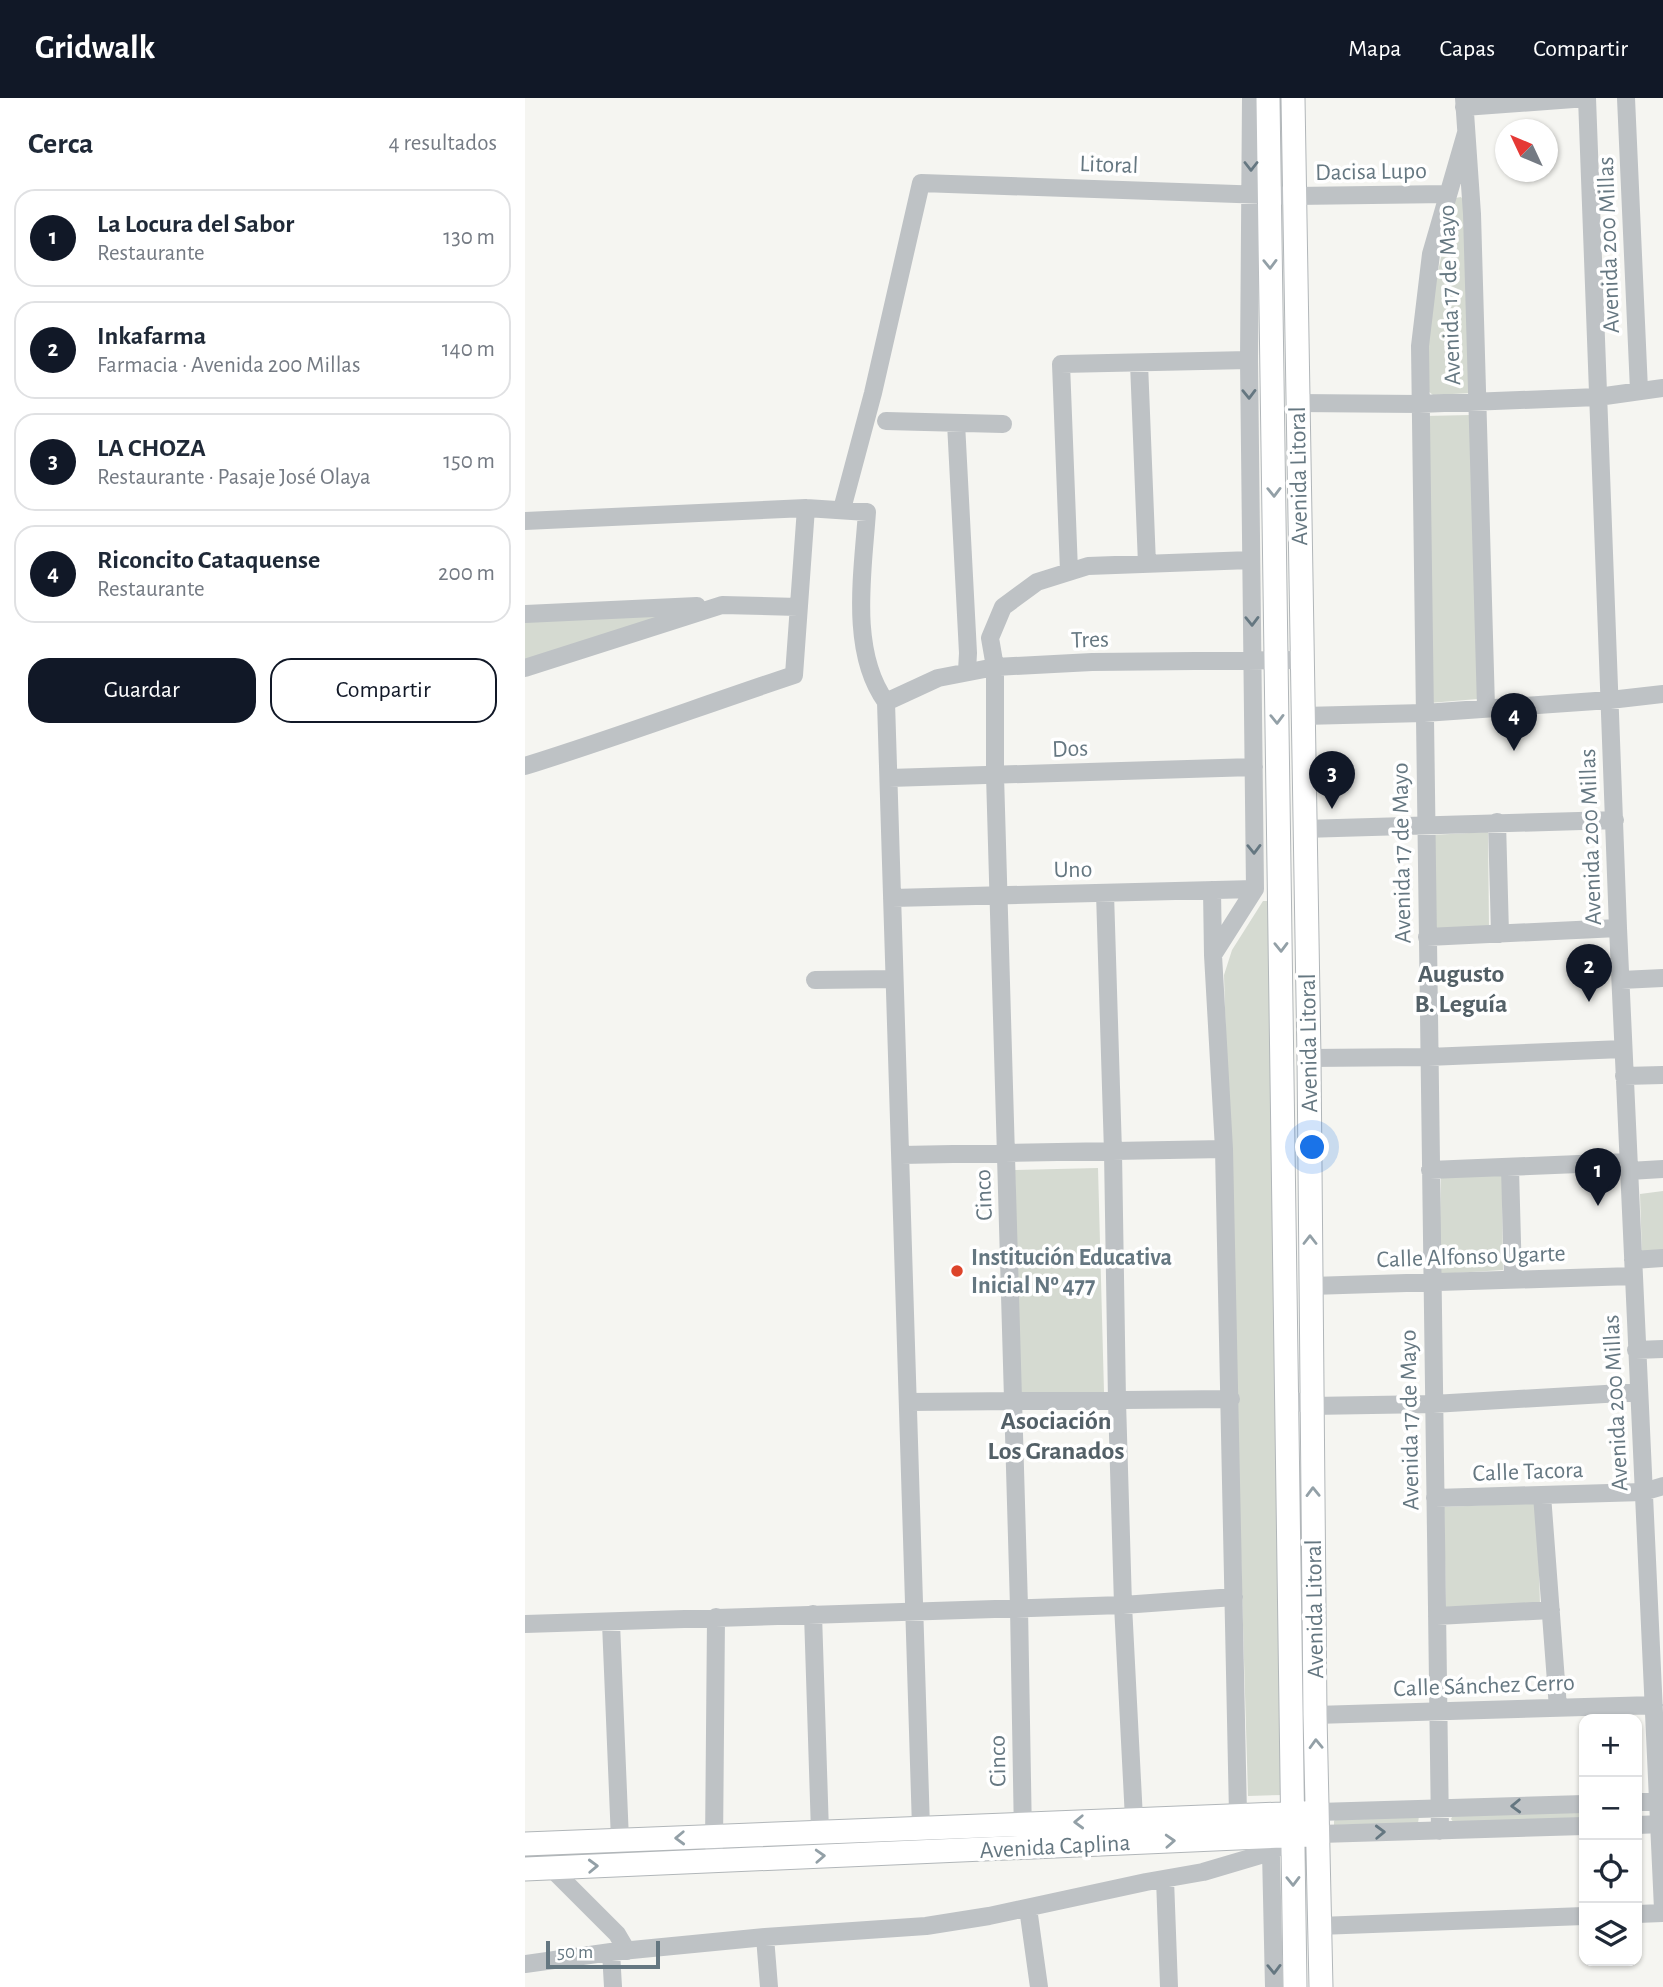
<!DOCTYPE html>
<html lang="es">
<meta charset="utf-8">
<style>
:root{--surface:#fff;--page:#f6f6f7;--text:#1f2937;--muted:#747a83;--line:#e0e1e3;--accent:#111827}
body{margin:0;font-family:"Alegreya Sans",sans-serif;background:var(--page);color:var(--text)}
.controls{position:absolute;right:21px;bottom:21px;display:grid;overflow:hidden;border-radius:14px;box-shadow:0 2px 5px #0004}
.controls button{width:63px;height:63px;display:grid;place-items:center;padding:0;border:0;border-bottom:2px solid var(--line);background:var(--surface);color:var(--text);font:35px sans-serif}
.compass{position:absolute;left:970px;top:21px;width:63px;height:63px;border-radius:50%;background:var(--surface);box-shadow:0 2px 5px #0004;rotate:314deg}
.scale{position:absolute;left:21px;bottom:18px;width:114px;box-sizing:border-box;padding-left:7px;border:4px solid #657781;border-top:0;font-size:19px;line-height:24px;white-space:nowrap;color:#657781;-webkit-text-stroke:5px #fff;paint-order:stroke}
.you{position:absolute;left:788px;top:1050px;width:24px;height:24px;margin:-18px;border:5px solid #fff;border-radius:50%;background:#1a73e8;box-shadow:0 0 0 10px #1a73e833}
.badge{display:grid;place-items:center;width:46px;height:46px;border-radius:50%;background:var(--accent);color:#fff;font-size:23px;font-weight:700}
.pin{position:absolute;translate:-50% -58px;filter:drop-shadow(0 2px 4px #0008)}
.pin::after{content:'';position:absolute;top:37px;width:24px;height:21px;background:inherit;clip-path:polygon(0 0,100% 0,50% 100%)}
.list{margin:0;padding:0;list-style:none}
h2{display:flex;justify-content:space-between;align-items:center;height:91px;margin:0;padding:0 28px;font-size:30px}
h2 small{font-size:23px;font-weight:400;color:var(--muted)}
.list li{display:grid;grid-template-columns:46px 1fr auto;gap:21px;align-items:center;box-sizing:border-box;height:98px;margin:0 14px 14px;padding:0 14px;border:2px solid var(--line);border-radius:21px}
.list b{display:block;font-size:26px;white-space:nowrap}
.list p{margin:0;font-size:23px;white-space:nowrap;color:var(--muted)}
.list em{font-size:23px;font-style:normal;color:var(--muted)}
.actions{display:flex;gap:14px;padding:21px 28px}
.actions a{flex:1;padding:16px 0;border:2px solid var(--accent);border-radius:21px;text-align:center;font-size:24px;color:var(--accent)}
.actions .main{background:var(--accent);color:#fff}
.icon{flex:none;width:38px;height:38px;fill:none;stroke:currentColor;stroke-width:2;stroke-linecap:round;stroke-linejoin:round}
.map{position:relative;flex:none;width:1138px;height:1889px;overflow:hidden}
header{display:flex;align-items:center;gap:42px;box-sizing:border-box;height:98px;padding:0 35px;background:var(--accent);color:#fff}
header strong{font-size:33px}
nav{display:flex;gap:38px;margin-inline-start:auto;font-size:24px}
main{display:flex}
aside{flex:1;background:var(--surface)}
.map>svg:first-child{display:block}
.green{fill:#d5dad1}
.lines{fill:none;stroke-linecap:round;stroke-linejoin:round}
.major-casing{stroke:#b1b6b9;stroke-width:25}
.minor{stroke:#bec2c5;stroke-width:18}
.major{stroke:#fff;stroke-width:23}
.oneway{stroke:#657781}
.oneway2{stroke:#93a0a7}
.poi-dot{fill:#dd442a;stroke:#fff;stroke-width:2.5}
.labels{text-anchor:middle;stroke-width:7;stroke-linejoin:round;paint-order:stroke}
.street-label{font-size:24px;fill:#657781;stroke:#fff}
.poi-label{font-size:24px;font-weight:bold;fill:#657781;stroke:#fff;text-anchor:start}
.neighbourhood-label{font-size:26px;font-weight:bold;fill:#536067;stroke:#fff}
</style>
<header>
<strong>Gridwalk</strong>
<nav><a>Mapa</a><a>Capas</a><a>Compartir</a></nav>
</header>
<main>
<aside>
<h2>Cerca<small>4 resultados</small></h2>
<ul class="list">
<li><span class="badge">1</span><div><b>La Locura del Sabor</b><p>Restaurante</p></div><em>130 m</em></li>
<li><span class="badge">2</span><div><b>Inkafarma</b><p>Farmacia · Avenida 200 Millas</p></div><em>140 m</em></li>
<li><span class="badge">3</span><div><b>LA CHOZA</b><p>Restaurante · Pasaje José Olaya</p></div><em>150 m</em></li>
<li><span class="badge">4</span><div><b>Riconcito Cataquense</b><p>Restaurante</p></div><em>200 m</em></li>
</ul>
<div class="actions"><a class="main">Guardar</a><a>Compartir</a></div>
</aside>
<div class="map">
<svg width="1138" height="1889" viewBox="0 0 1138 1889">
<rect width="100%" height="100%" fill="#f5f5f1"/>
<!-- green -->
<path class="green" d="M936,99L938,102L947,295L908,297L903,293L902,220L930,100Z
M946,317L953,601L904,605L899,318Z
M142,516L0,564V523Z
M963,734L964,830L907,833L906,737Z
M738,803H745L758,1697L723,1698L699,877L707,852Z
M573,1070L579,1294L494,1295L490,1072Z
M977,1077L978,1172L914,1176L916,1080Z
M1138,1093V1157L1117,1158L1115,1096Z
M1012,1405L1015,1506L921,1509L919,1409Z
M1059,1713V1721L929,1725L926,1721L928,1717Z
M894,1718L893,1725L809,1727V1723L811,1720Z"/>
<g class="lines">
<!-- major casing -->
<g class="major-casing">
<path id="major" d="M743,0L770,1889
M768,0L784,960L790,1617L796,1889
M0,1746L780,1715
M0,1771L781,1737"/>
</g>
<!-- minor -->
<path class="minor" d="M939,0L947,116L961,609
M1062,0L1093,830L1138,1811
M1101,0L1114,292
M939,9L1062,0
M614,265L622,466
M772,305L894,306L1073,299L1138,290
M361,323L478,326
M431,325L443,555L442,573
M317,411L348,295L396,85L770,98L923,96
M0,423L281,410L342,414C338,473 324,553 361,604L396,1730
M544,473L536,266L724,262
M0,516L172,508
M0,570L197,507L273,509
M361,604L413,580L470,569L567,564L777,562
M778,618L899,615L1085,602L1138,596
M0,668C90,640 179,607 269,577L281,410
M364,680L729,669
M972,724L975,836
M778,731L1090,722
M687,792L688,857
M580,795L588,1054L592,1303L598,1507L609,1721
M367,800L730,791
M902,839L1093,830
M290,882L369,881
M1096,882L1138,880
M784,960L903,959L1098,951
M1099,978L1138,977
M376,1057L699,1051
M985,1070L988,1181
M905,1072L1103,1064
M1104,1073L1138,1071
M1108,1162L1138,1160
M786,1188L1108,1178
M1111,1252L1138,1251
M762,1300L786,1308L908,1306L1114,1294
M384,1304L706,1301
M1017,1397L1033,1610
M910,1400L1118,1394L1138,1388
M288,1516L295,1734
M912,1518L1026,1512
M86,1525L95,1742
M0,1526L598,1507L709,1499
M790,1617L1129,1607
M1112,1704H1138
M793,1714L1059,1706
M713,1717L699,1051L688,857L730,791L724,262L726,0
M1112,1727L1138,1726
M915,1733L895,248L906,156L941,35
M795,1736L1059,1728
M498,1739L494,1509L470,677V569L465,540L478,509L512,484L563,468L726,462
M189,1749L191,1519
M746,1754L749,1889
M26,1770L92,1836L102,1853
M640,1781L644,1889
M503,1810L514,1889
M1112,1816L1138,1815
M794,1828L1059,1818
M240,1839L244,1889
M86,1854L88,1889
M0,1866L86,1854L240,1839L401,1828L464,1818L621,1784L678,1774L746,1754L767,1738"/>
<!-- major -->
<use href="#major" class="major"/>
</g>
<!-- one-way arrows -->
<defs><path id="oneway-chevron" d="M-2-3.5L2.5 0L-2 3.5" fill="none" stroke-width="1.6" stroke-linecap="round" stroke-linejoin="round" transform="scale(1.75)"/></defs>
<g class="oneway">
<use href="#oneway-chevron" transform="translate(726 68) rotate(90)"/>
<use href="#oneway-chevron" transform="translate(724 296) rotate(89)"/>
<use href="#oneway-chevron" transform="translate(727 523) rotate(89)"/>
<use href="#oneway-chevron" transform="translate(729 751) rotate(89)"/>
<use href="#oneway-chevron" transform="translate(991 1708) rotate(178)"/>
<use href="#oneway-chevron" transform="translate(855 1734) rotate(-2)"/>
<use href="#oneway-chevron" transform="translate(749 1871) rotate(89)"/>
</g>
<g class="oneway2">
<use href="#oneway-chevron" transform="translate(745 166) rotate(89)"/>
<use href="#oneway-chevron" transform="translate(749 394) rotate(89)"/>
<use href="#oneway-chevron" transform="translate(752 621) rotate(89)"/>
<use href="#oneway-chevron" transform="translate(756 849) rotate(89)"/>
<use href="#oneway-chevron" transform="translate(785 1142) rotate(-90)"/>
<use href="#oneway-chevron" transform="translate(788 1394) rotate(-91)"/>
<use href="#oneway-chevron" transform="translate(791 1646) rotate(-92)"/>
<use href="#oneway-chevron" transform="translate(554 1724) rotate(178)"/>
<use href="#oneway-chevron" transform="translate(155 1740) rotate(178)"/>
<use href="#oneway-chevron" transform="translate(645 1743) rotate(-3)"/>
<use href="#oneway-chevron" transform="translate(295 1758) rotate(-3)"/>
<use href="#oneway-chevron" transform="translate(68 1768) rotate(-2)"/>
<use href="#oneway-chevron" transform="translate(768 1783) rotate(89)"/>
</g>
<!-- markers -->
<circle class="poi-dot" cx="432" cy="1173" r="7"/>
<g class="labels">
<!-- street labels -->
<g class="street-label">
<text transform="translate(584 66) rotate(2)" y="8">Litoral</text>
<text transform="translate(846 73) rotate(-1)" y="8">Dacisa Lupo</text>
<text transform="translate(1083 147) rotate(-92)" y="8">Avenida 200 Millas</text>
<text transform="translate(924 197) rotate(-92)" y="8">Avenida 17 de Mayo</text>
<text transform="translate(773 378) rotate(-91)" y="8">Avenida Litoral</text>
<text transform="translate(565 541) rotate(-2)" y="8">Tres</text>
<text transform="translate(545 650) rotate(-2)" y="8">Dos</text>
<text transform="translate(1065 739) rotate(-92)" y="8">Avenida 200 Millas</text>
<text transform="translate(876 755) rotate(-91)" y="8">Avenida 17 de Mayo</text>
<text transform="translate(548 771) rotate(-1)" y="8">Uno</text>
<text transform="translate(783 945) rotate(-91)" y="8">Avenida Litoral</text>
<text transform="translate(458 1097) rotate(-92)" y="8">Cinco</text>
<text transform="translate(946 1158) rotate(-2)" y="8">Calle Alfonso Ugarte</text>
<text transform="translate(1090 1305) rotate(-93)" y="8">Avenida 200 Millas</text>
<text transform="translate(884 1322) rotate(-91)" y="8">Avenida 17 de Mayo</text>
<text transform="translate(1003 1373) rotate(-2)" y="8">Calle Tacora</text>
<text transform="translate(789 1511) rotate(-91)" y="8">Avenida Litoral</text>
<text transform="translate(959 1587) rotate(-2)" y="8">Calle Sánchez Cerro</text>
<text transform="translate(472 1663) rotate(-91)" y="8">Cinco</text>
<text transform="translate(530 1748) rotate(-3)" y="8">Avenida Caplina</text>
</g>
<!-- poi labels -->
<g class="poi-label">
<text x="446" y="1167">Institución Educativa<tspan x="446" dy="28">Inicial Nº 477</tspan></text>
</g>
<!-- neighbourhood labels -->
<g class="neighbourhood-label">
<text x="936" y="884">Augusto<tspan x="936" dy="30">B. Leguía</tspan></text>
<text x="531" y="1331">Asociación<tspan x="531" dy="30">Los Granados</tspan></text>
</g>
</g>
</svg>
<div class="controls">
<button>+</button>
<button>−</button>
<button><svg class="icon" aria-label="locate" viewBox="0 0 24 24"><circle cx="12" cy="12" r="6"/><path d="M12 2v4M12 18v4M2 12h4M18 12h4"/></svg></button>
<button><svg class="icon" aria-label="layers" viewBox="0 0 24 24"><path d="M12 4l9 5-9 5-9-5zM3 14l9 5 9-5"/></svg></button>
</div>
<svg class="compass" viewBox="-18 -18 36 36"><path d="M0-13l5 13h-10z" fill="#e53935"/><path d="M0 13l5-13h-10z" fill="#747a83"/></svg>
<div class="scale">50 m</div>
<div class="you"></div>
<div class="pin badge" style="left:1073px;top:1108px">1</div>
<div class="pin badge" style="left:1064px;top:904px">2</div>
<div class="pin badge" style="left:807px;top:711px">3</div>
<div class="pin badge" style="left:989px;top:653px">4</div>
</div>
</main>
